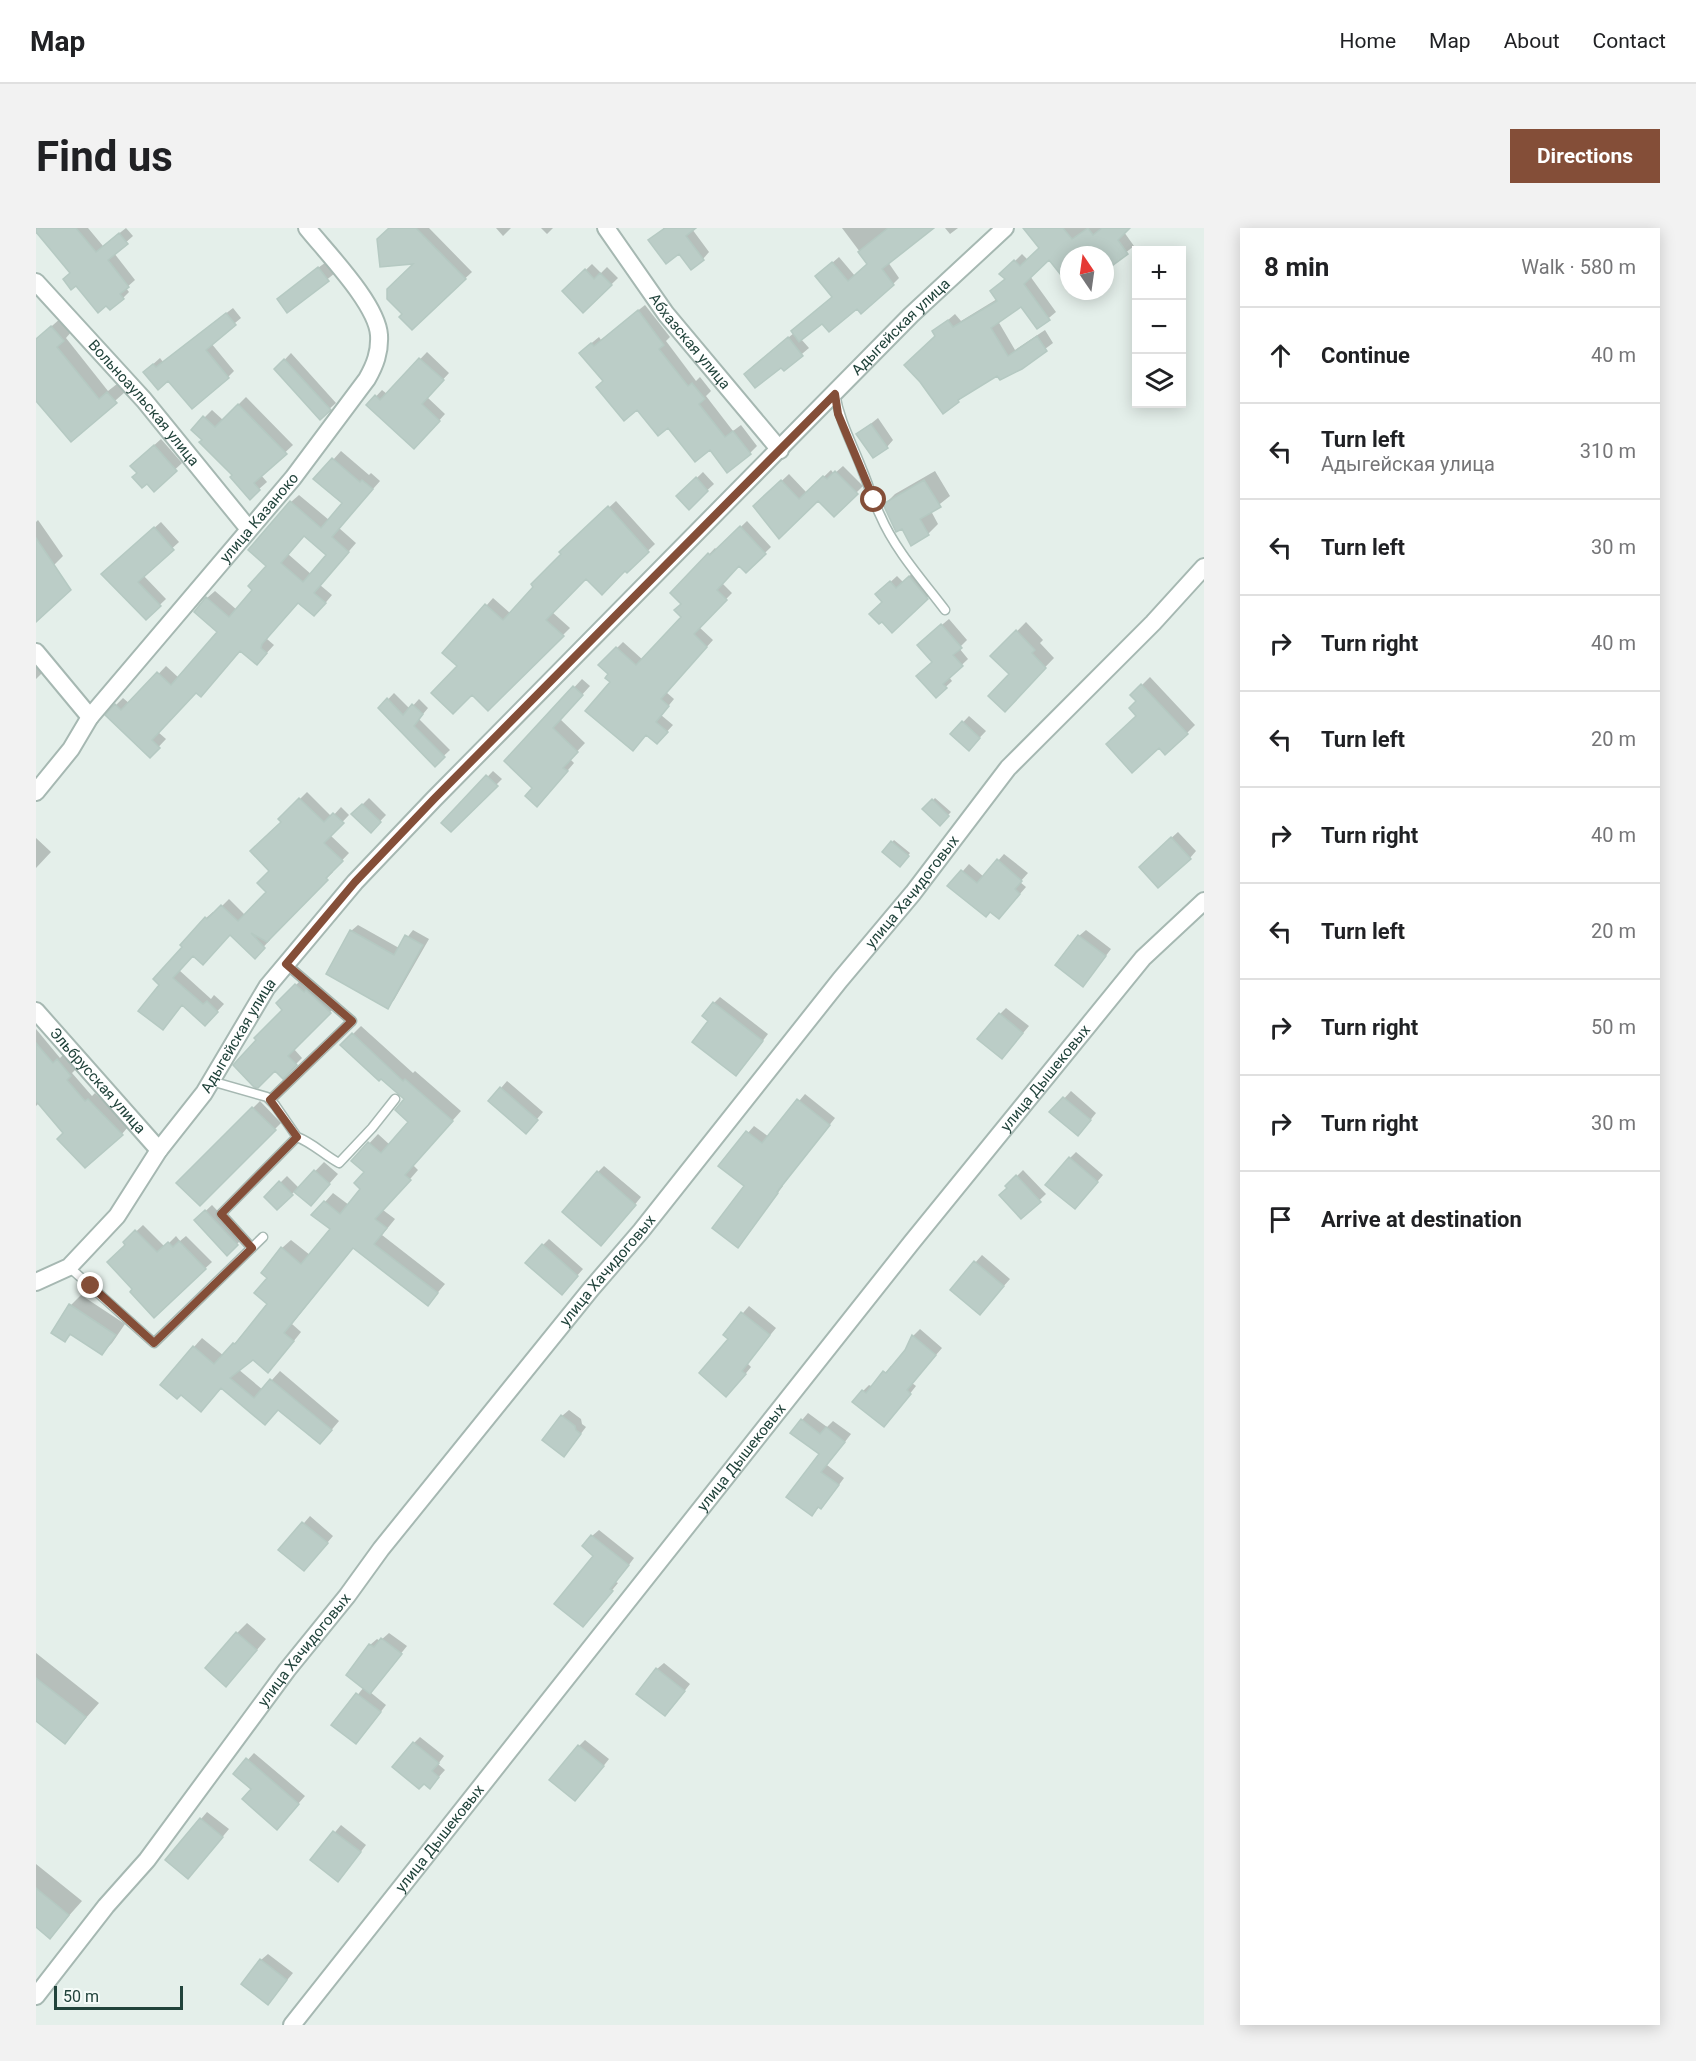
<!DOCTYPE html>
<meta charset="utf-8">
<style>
:root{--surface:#fff;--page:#f2f2f2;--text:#202124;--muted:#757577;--line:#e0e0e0;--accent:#844e38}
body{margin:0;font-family:Roboto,sans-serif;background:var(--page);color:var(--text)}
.controls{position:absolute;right:18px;top:18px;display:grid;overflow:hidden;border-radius:0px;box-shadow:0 3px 15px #0003}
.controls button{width:54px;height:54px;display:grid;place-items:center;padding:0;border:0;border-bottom:2px solid var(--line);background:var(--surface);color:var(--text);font:30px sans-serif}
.compass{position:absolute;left:1024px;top:18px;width:54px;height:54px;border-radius:50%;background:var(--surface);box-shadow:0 3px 15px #0003;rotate:347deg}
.scale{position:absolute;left:18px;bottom:15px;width:129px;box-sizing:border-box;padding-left:6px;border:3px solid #21433b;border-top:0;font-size:16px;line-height:21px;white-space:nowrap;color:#21433b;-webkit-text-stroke:4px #f5fbf8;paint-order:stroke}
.stop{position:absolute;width:18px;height:18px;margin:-14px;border:4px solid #844e38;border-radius:50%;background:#fff}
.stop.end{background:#844e38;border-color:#fff;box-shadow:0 2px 6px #0008}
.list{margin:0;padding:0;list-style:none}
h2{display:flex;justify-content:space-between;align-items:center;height:78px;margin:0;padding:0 24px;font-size:26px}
h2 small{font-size:20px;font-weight:400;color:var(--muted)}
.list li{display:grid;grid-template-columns:39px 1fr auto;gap:18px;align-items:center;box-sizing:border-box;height:96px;padding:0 24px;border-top:2px solid var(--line)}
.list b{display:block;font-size:22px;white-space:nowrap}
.list p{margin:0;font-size:20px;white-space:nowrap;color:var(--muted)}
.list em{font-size:20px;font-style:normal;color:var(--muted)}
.icon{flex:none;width:33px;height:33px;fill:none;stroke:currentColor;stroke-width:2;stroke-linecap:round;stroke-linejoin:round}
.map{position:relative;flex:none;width:1168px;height:1797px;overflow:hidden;border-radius:0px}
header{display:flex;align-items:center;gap:36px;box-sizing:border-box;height:84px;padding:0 30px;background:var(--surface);border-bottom:2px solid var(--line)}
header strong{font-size:28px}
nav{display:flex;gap:33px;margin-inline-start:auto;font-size:21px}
.intro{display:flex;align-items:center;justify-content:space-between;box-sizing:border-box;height:144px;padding:0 36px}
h1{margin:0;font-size:42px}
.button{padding:15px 27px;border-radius:0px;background:var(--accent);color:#fff;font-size:21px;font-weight:700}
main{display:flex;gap:36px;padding:0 36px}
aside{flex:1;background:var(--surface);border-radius:0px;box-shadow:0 3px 15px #0003}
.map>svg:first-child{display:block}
.shadow{fill:#0003;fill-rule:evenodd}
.building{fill:#bbcdc7;stroke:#b5c9c2;stroke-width:1.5;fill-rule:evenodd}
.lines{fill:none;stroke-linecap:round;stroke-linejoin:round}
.lane-casing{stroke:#a6b8b2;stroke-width:11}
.street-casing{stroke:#a6b8b2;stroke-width:20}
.lane{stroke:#fff;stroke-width:8}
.street{stroke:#fff;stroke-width:16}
.route{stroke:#844e38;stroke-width:8}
.labels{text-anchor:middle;stroke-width:4.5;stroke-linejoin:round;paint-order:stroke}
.street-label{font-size:15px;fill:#21433b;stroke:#f5fbf8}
</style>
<header>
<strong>Map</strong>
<nav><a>Home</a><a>Map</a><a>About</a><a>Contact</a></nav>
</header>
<div class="intro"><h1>Find us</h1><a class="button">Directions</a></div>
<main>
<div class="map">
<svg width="1168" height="1797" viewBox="0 0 1168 1797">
<rect width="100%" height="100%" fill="#e4efea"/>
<!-- shadow -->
<path class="shadow" d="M0,0H52L67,18L90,0L97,8L78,25L99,52L90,60L93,64L87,70L2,4L0,6Z
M354,0H393L436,44L376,100L368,86L381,34Z
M460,0H475L467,8Z
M505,0H517L511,6Z
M628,0H657L656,1L673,24L667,31L643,24L621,6Z
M806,0H887L852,34L863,50L857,56L821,78L787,94L765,111L773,120L748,141L745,138L716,139L758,105L798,68L788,42L803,29L819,48L833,36Z
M909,0H922L914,6Z
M997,0H1092L1088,4L1098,18L1069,41V27H1033V52L1013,30L994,48L1020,84L1002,99L985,77L962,93L979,122L1009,102L1017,115L985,139L962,146L930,166L922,173L901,108L898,104L919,86L925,93L961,71L970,50L966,46L986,26L992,32L1005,20Z
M290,34L299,45L252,83L249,65Z
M556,36L565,45L571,39L582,50L548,83L528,63Z
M609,77L634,109L630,113L660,153L664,149L675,163L670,168L697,203L705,197L721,218L714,225L674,220L602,180L568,152L552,118L563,109L565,112Z
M197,80L205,90L175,115L198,143L192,149L132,151L115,138L124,130L127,134Z
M25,90L36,103L30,110L72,163L81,156L89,164L35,212L0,171V112Z
M391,124L413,145L391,169L409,186L385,213L332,177L346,162L351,166Z
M255,125L300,175L284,189L240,141Z
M210,169L257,217L225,247L231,254L223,261L157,201L176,182L187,192Z
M842,190L857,212L851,219L822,206Z
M125,211L146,235L118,261L102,245V232Z
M305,223L333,247L335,245L344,253L303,300L320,315L284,357L296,367L286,379L263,373L233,407L231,411L238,417L228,428L205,422L160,463L122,504L130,511L114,528L80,477L87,470L94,476L130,438L143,450L183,403L171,370L179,363L201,382L218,362L232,338L255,274L263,267L293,292L308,275L280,251ZM269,307L292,327L276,347L252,326Z
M807,238L827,258L798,287L782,271L719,278L753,246L771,265L795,242L798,246Z
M899,243L914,268L895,283L902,296L892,306L866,299L849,276L859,266Z
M667,244L678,256L653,279L642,268Z
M580,273L619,316L591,343L589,341L550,349L516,384L534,400L518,416L424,438L450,378L457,370L475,386L527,326L525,324Z
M2,292L27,328L18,337L0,349V294Z
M711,293L735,319L710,343L703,336L686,355L696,365L663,399L677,412L630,464L638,471L625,487L637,497L627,508L576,454L574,446L564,437L587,414L607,432L647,389V376L636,365L679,320L681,322Z
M125,294L143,314L107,347L130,371L110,390L73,340Z
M880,342L898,363L856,402L848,374V360L861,348L867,354Z
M913,391L931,412L923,420L932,431L913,449L916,453L900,468L897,434L890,410Z
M990,394L1007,412L1004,415L1018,430L969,481L975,446L957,428Z
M0,433L10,441L0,451Z
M1114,449L1159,497L1151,505L1102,487V473L1096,467Z
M546,451L554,458L524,491L549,515L534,531L538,535L509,569L470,533Z
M358,465L374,481L383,471L392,480L383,491L414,522L399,536L344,480Z
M933,488L950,503L933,521L916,506Z
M457,543L466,551L415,602L407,595Z
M271,564L296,589L305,579L313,587L294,607L313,625L296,643L297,644L232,710L234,712L219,728L194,705L157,727L143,742L175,771L178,767L188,776L176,789L147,776L133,794L125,756L170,690L177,684L179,685L193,671L209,687L232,664L235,643L247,594L244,591Z
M333,570L350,587L335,603L317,586Z
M899,570L915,584L904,595L889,581Z
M1142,604L1160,623L1154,630L1111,632Z
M0,610L15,624L0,640Z
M858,612L874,625L864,637L848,624Z
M968,626L992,645L984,654L990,659L969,683L914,658L933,636L948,649Z
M322,697L363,720L377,702L393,711L358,772L351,779L315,703Z
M1050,702L1075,721L1053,750L1043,708Z
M266,751L300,778L258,821L266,830L247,849L239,841L249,782L242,775Z
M684,769L732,806L706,840L674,793L678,775Z
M970,780L993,798L972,823L964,786Z
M325,798L377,845L379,843L425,883L377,937L382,942L347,982L359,991L346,1007L409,1056L392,1076L318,1018L256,1096L265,1104L241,1134L232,1143L217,1130L202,1141L227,1162L244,1143L303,1193L292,1206L242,1180L186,1159L165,1182L158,1119L166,1110L188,1128L233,1075V1050L246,1020L255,1012L274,1027L296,1001L289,974L297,965L313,977L326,961L330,944L317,933L342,906L354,917L374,894L371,871L306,817Z
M0,801L24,830L28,826L41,840L36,845L56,868L59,865L92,899L86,906L28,905L3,875L0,878Z
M471,853L507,884L496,897L454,873Z
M1035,863L1060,885L1048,900L1016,884Z
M769,866L799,890L746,957L747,958L702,1018L710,958L684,937L718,898L733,909Z
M224,873L245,895L164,976L142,955Z
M1040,924L1067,947L1045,973L1034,930Z
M288,934L302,946L275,976L259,963L241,980L230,969L251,948L263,960Z
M568,938L605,969L572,1010L562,944Z
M987,942L1010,966L986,989L971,958Z
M176,977L207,1010L191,1026L160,992Z
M107,997L129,1019L140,1008L144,1013L150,1008L176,1034L118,1088L98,1061L91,1016L89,1014Z
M513,1011L547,1041L532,1058L507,1017Z
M946,1027L974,1051L950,1078L916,1061Z
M45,1067L89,1096L76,1115L66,1125L36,1106L29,1112L35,1077Z
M713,1078L740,1100L711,1135L715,1139L697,1161L694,1110L689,1106Z
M884,1101L906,1120L876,1155L880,1158L854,1191L827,1163L833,1157L837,1159L855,1138L857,1139L870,1123L877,1108Z
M533,1182L545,1191L546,1196L550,1199L534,1220L526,1188Z
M772,1185L791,1199L797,1193L815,1206L791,1237L808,1250L791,1273L775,1286L785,1226L756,1204Z
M274,1288L297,1308L274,1335L245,1322Z
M563,1302L598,1330L580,1354L582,1355L553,1390L560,1327L556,1308Z
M211,1395L230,1411L200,1447L201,1405Z
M353,1405L371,1418L334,1464L350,1477L326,1508L297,1497L328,1459L334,1417L341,1411L344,1413Z
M0,1425L63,1475L29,1514L0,1491Z
M628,1435L654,1456L635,1480L621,1441Z
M384,1509L408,1528L402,1536L409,1542L400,1552L378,1515Z
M549,1512L573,1531L546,1565L543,1518Z
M218,1525L269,1568L247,1593L199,1546Z
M171,1584L193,1601L159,1642L131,1631Z
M305,1597L330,1617L308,1645L276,1632Z
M0,1636L46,1673L14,1709L0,1697Z
M232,1726L257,1745L232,1775L225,1732Z"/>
<!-- building -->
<path class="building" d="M0,0H40L60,24L83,5L92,16L72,32L93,59L84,66L88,71L74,82L70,78L62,85L40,58L35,62L27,51L34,45L0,4Z
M353,0H380L430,51L376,102L363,89L366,86L351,71V61L377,36L344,39L341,11Z
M629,0H660L650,8L668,32L655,42L643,26L630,36L612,12Z
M852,0H898L846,41L858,57L825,86L821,81L793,104L786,96L763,114L755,103L796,69L779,48L796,34L812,53L831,36L822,24Z
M987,0H1027L1036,11L1052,0L1057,7L1066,0H1094L1082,12L1092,26L1069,43V27H1033V57L1013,32L988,56L1014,92L1001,101L985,79L955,100L972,128L1001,108L1011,123L986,141L964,152L961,148L922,172L923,174L907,186L884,154L868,137L899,108L896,103L912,92L917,99L961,73L954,63L969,51L963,46L978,32L984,38L1003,20Z
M282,39L293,53L251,85L241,71Z
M549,41L558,51L564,45L576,57L547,85L526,63Z
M602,82L628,117L623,121L652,158L656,155L669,171L663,176L689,209L697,203L715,226L691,245L674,222L659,234L632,200L622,208L601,182L588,193L560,159L567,153L543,125L555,115L558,118Z
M190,85L200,97L170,122L193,150L156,181L132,153L122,162L107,144L117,136L120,139Z
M15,98L28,113L21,119L63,171L71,164L81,175L35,214L0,173V111Z
M752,109L767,128L748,143L745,140L719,160L708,146Z
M383,130L408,152L386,176L404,193L378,221L330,177L339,167L344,172Z
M248,131L295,182L284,192L238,141Z
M202,176L251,226L218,255L224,262L214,272L194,249L196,247L163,214L166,212L155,202L167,188L179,199Z
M835,196L852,220L837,230L820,206Z
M118,217L141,243L118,264L111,256L106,260L96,249L101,245L94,238Z
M296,230L324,254L326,252L337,261L296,309L313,324L278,365L290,375L278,388L262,375L226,416L225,420L231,425L221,437L204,423L165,469L160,465L116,512L124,520L114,530L69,487L79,476L85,482L121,444L135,457L181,404L158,384L170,369L193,389L216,362L212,358L230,338L212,322L254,273L285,300L306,275L277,251ZM268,308L290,327L267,354L245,335Z
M799,243L822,266L798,289L782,273L743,311L717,278L745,252L763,271L787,248L791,251Z
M660,249L672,263L653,282L640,268Z
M888,252L905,279L884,291L893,307L875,318L866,301L860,304L847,276Z
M572,278L613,324L591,345L589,343L566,367L550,351L510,392L528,408L452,483L436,467L417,486L395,465L421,438L406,425L449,376L467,392L497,359L495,356L525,326L523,324Z
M704,298L730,326L710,345L703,338L681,362L691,372L658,406L671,419L625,471L633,478L620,494L632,504L621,516L610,507L597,523L549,483L574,454L569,450L572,446L562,437L580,419L600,437L645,389L638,382L645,376L634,365L672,325L674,327Z
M118,299L138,322L102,354L125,378L110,392L65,346Z
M0,310L35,362L0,394Z
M873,348L892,371L856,405L846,394L843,396L833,386L846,374L839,366L854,353L860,360Z
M905,396L926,420L917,427L927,438L907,456L911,460L900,470L880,448L896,434L881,417Z
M980,402L999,422L996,425L1010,440L969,484L952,468L973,446L954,428Z
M1105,456L1152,506L1129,527L1123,520L1096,545L1070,516L1100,488L1093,480L1100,473L1094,467Z
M537,458L547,467L517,500L542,524L527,540L532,543L501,579L489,568L496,560L468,533Z
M351,470L367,487L376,476L387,486L378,498L409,529L399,539L342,480Z
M926,493L944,510L933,523L914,506Z
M450,547L462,558L415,604L405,595Z
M263,570L288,594L297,585L308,595L288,615L307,633L290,650L292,652L231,714L215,705L229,720L219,731L194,707L167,737L157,728L137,750L167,776L171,773L182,784L169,798L146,777L127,802L102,783L123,757L117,751L146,719L144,717L169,689L171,691L185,677L202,693L230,664L221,655L233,643L214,623L245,594L242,591Z
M896,571L913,588L904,598L886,581Z
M326,576L345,594L335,605L315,586Z
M1135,609L1155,631L1122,660L1103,639Z
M855,613L873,628L864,639L846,624Z
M961,631L986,653L979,661L984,666L963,691L954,684L950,689L911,658L925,642L941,655Z
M314,702L358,727L369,707L387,717L352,781L290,746Z
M1042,707L1070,728L1047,759L1019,737Z
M259,756L268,764L270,762L295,785L252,828L261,837L247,851L239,843L222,860L218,859L197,837L220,812L218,810L246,782L240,775Z
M677,774L727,813L700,848L656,814L672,793L666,788Z
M963,785L987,805L966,831L941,811Z
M316,805L367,853L369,851L417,893L369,947L375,952L339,991L351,1000L338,1016L402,1065L392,1078L317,1020L248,1105L258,1113L232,1145L217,1132L194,1150L218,1170L234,1151L296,1202L284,1216L242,1182L229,1197L185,1160L165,1184L145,1167L141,1171L124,1157L157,1118L178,1136L197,1115L199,1116L231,1076L218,1065L231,1050L225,1045L245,1019L265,1036L294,1001L275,987L288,973L304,986L324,961L318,955L328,944L315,933L332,914L345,925L372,894L359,882L368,871L345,851L343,853L304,817Z
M0,815L17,835L21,831L35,848L31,852L49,873L52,871L87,907L49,940L21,911L27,905L0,873Z
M464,859L502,892L490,906L452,873Z
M1027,869L1055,892L1042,908L1013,884Z
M761,871L794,897L741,964L742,965L702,1020L676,1000L708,958L682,938L710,903L726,915Z
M216,879L240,902L164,978L140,955Z
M1033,929L1062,954L1039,981L1009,957Z
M278,942L294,956L275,978L258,964Z
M561,943L600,977L565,1018L526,984Z
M980,947L1005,974L985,991L963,967L971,960L969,958Z
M243,953L257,967L241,982L228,969Z
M169,982L202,1017L191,1028L158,992Z
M99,1002L121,1024L132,1014L137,1019L143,1013L170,1041L118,1090L94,1064L96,1061L71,1034L89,1017L87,1014Z
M506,1016L542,1048L526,1067L489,1035Z
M938,1033L968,1058L944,1087L914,1062Z
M33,1076L80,1107L66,1127L34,1106L29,1114L15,1105Z
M705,1084L734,1107L706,1143L710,1146L690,1169L663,1145L692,1111L687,1107Z
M876,1107L900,1127L871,1162L875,1166L848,1199L816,1174L826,1162L830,1165L847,1143L850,1145L869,1122Z
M525,1187L539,1198L540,1202L545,1206L528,1229L506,1212Z
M765,1191L784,1206L790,1199L809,1214L785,1244L803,1257L785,1281L782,1279L776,1288L750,1269L783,1226L754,1205Z
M266,1294L292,1315L268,1343L242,1322Z
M555,1307L593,1337L574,1361L577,1363L547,1399L518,1376L557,1328L546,1318Z
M200,1404L221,1422L190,1459L169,1440Z
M345,1410L366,1426L334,1466L310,1447L333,1416L338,1419Z
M620,1440L649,1463L629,1488L600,1466Z
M0,1450L50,1489L29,1516L0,1493Z
M320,1465L345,1484L320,1516L295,1497Z
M377,1514L403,1535L396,1543L403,1549L394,1561L388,1556L383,1561L356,1539Z
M542,1517L568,1538L539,1573L513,1552Z
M210,1530L263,1576L241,1602L206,1571L215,1561L197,1546Z
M164,1590L187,1609L152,1651L129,1632Z
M297,1603L325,1624L302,1654L274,1632Z
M0,1660L33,1687L14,1711L0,1699Z
M224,1731L251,1752L232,1777L205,1756Z"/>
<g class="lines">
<!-- lane casing -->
<g class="lane-casing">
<path id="lane" d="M799,166C804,195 817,217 827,244C833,258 837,273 844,287C859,322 887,353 909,382
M175,853L231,869L239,877L261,909L185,986L216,1020
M234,872L316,793L250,736
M261,909C277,915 288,927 303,935L336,900L359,871
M33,1039L118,1115L227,1009"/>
</g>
<!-- street casing -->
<g class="street-casing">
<g id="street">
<path id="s1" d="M570,0L630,86L744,222"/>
<path id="s2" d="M0,54L108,172L212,300"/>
<path d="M0,424L54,489"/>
<path id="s3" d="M0,564L35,521L54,489L257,250L331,151C339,137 344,124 343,107C341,76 291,25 271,0"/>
<path id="s4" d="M0,783L123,922"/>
<path id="s5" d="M0,1054L33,1039L81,988L123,922L168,865L231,759L319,654L398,571L875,87L969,0"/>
<path id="s6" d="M0,1768L70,1678L111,1632L251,1442L311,1368L345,1321L555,1061L605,1003L804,752L877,665L972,540L1117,395L1168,339"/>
<path id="s7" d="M256,1797L876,1014L1107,730L1168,673"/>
</g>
</g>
<!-- lane -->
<use href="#lane" class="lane"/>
<!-- street -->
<use href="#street" class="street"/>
</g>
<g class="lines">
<!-- route -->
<path class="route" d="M55,1058L118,1115L216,1020L185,986L261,909L234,872L316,793L250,736L319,654L398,571L799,166L802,186L838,272"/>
</g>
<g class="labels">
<!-- street labels -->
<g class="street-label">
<text dy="5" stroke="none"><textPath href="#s5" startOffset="1296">Адыгейская улица</textPath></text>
<text dy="5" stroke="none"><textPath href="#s1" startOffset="141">Абхазская улица</textPath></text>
<text dy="5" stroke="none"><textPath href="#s2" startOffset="162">Вольноаульская улица</textPath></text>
<text dy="5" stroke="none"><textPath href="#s3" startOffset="354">улица Казаноко</textPath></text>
<text dy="5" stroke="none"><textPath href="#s6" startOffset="1410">улица Хачидоговых</textPath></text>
<text dy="5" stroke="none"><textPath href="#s5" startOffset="324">Адыгейская улица</textPath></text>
<text dy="5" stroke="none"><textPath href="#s7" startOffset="1210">улица Дышековых</textPath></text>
<text dy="5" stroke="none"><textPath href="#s4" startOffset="93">Эльбрусская улица</textPath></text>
<text dy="5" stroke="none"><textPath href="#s6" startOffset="924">улица Хачидоговых</textPath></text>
<text dy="5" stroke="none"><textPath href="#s7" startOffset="724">улица Дышековых</textPath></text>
<text dy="5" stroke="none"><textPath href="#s6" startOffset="438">улица Хачидоговых</textPath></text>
<text dy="5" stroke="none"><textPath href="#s7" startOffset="238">улица Дышековых</textPath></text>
</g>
</g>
</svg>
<div class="controls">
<button>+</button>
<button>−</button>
<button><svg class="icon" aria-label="layers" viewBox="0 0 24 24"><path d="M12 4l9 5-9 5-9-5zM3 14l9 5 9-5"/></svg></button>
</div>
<svg class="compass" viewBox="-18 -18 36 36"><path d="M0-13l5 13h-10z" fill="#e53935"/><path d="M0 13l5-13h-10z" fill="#757577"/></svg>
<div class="scale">50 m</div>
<div class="stop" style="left:838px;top:272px"></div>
<div class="stop end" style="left:55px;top:1058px"></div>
</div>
<aside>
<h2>8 min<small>Walk · 580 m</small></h2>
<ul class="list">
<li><svg class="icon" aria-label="ahead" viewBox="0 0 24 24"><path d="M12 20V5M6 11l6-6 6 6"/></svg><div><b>Continue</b></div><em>40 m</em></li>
<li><svg class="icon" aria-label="left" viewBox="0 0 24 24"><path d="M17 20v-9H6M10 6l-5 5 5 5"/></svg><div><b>Turn left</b><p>Адыгейская улица</p></div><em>310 m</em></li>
<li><svg class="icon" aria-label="left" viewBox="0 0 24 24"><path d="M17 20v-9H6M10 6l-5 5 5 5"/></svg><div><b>Turn left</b></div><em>30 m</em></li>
<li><svg class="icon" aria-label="right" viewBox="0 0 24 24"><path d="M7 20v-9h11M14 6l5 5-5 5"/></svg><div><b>Turn right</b></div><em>40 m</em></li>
<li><svg class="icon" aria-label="left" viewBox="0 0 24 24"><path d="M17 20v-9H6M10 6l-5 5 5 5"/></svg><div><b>Turn left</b></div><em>20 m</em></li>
<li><svg class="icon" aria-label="right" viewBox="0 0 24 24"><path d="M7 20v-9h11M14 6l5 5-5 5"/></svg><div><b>Turn right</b></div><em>40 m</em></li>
<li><svg class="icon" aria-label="left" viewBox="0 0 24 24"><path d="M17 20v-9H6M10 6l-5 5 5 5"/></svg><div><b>Turn left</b></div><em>20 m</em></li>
<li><svg class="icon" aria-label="right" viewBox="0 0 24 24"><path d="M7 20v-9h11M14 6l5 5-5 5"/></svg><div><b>Turn right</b></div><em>50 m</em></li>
<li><svg class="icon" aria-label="right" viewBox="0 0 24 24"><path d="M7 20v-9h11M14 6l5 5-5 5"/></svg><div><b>Turn right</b></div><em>30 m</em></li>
<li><svg class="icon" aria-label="arrive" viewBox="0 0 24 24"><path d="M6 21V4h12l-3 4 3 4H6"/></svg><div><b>Arrive at destination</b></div></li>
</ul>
</aside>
</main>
